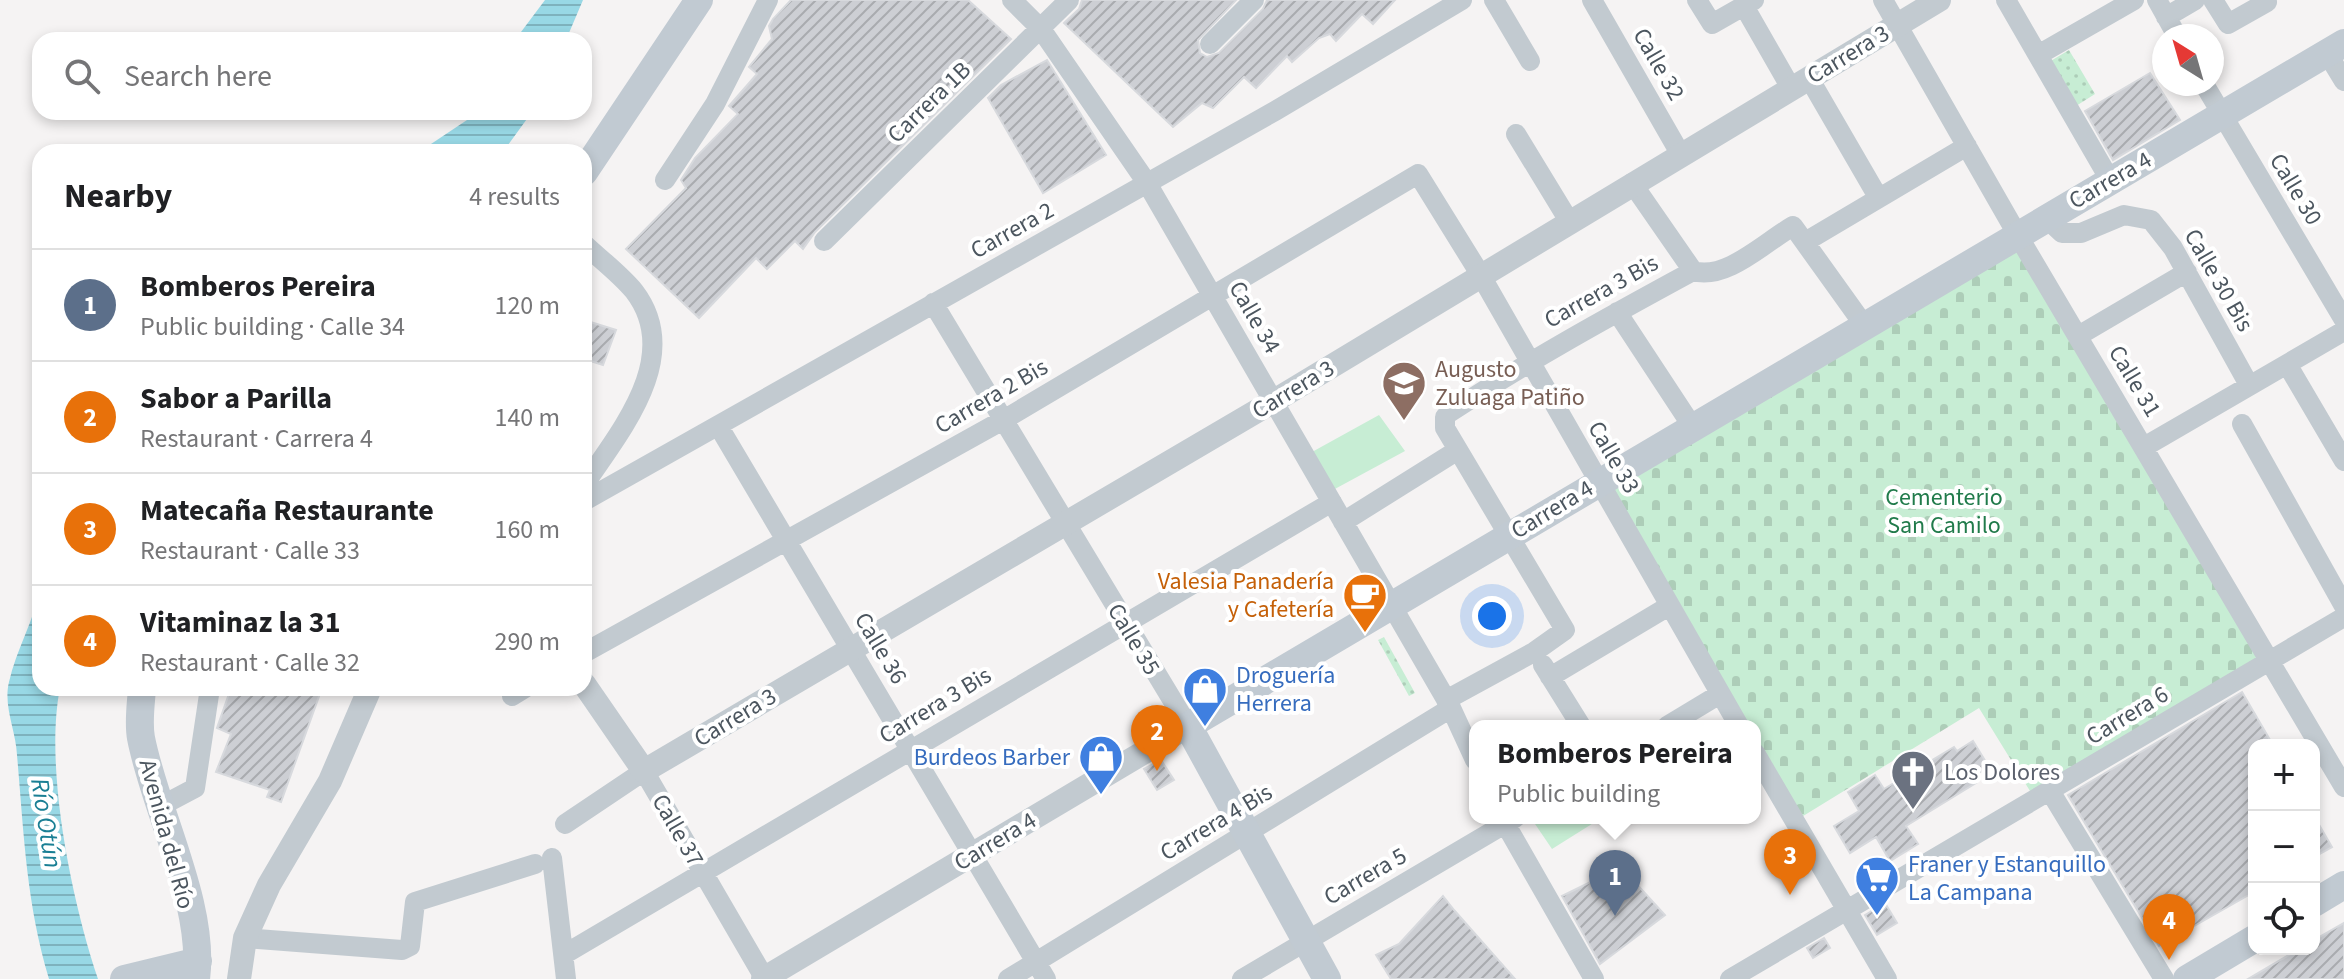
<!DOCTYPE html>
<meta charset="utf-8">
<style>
:root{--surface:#fff;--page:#f6f6f6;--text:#202124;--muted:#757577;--line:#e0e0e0;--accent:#d93025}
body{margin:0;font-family:"Source Sans 3",sans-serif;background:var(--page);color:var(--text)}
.controls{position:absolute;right:24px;bottom:24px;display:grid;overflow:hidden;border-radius:16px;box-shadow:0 4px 12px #0003}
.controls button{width:72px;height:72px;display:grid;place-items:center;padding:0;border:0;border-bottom:2px solid var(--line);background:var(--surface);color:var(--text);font:40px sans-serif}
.compass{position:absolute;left:2152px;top:24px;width:72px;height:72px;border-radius:50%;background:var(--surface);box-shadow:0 4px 12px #0003;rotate:323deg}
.you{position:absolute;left:1492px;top:616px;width:28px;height:28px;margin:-20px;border:6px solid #fff;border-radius:50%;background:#1a73e8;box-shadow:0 0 0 12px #1a73e833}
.badge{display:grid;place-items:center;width:52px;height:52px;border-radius:50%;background:var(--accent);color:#fff;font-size:26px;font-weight:700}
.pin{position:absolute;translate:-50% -66px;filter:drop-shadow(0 2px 4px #0008)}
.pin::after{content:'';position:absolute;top:42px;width:28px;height:24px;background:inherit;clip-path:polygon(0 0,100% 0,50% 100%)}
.popup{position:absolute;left:1469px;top:720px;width:292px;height:104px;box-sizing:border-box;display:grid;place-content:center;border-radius:16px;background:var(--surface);filter:drop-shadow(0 2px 6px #0005);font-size:26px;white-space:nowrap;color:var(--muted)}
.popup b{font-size:30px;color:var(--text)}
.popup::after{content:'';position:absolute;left:50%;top:100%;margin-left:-16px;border:16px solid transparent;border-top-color:var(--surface)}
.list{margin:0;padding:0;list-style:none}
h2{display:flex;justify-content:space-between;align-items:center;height:104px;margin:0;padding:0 32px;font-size:34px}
h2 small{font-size:26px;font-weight:400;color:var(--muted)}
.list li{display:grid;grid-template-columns:52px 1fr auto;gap:24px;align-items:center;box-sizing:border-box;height:112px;padding:0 32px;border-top:2px solid var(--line)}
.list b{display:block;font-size:30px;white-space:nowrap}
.list p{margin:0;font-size:26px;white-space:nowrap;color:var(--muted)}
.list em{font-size:26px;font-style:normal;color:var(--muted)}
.icon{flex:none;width:44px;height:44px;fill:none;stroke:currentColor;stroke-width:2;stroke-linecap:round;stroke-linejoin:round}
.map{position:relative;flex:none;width:2344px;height:979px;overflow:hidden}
.search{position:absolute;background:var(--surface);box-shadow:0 4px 12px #0003;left:32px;top:32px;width:560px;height:88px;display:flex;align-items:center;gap:20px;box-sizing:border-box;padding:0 28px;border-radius:24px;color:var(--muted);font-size:30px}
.panel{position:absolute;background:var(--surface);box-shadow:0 4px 12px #0003;left:32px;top:144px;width:560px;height:552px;border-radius:24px}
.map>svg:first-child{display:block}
.grass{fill:url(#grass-dots)}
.cemetery{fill:url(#cemetery-stones)}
.pitch{fill:#c7edd4}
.water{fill:url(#water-rules)}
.building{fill:url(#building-hatch);stroke:#d7d9dd;stroke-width:2}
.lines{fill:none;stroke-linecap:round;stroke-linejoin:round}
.minor{stroke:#c2cad0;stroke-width:20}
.tertiary{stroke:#c2cad0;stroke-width:24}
.secondary{stroke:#c1cad2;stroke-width:28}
.labels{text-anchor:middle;stroke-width:8;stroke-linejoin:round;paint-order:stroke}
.street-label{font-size:24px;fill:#4c565f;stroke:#fff}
.education-label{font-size:24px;fill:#785e54;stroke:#fff;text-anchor:start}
.park-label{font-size:24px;fill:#217b4b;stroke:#fff}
.food-label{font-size:24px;fill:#c56008;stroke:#fff;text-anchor:end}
.shop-label{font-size:24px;fill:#366cbe;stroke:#fff;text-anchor:start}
.worship-label{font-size:24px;fill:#5b616d;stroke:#fff;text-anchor:start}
.water-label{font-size:26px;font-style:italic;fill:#1a7f94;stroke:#fff}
</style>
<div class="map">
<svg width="2344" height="979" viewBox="0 0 2344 979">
<defs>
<pattern id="grass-dots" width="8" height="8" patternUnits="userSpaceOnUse" patternTransform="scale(2)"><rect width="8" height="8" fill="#c7edd4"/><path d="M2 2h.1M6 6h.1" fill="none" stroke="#adcdb8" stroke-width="1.8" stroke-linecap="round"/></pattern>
<pattern id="cemetery-stones" width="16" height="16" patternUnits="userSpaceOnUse" patternTransform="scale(2)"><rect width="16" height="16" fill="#c7edd4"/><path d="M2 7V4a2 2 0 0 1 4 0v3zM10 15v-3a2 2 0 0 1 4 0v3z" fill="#adcdb8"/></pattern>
<pattern id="water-rules" width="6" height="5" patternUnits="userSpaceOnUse" patternTransform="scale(2)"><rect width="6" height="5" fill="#98d8e5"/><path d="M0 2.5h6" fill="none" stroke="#7eb2bd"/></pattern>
<pattern id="building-hatch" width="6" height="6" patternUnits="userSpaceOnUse" patternTransform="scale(2)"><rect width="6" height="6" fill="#cdcfd4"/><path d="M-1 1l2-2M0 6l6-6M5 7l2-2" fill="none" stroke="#a9abaf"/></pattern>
</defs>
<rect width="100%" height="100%" fill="#f5f3f3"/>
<!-- grass -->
<path class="grass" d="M2069,50L2095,94L2076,106L2049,62Z
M1384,637L1415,693L1409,696L1378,640Z"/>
<!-- cemetery -->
<path class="cemetery" d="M2017,234L2271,660L2035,799L1979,708L1795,821L1755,753V726H1739L1599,482Z"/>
<!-- pitch -->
<path class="pitch" d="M1379,415L1405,451L1333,490L1312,452Z
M1539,818H1592L1595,822L1552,849L1533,821Z"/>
<!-- water -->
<path class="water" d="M545,0H583L566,40H515Z
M479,112H532L503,152H419Z
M40,589V688H60C44,768 72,902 98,979H49C26,902 24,834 17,755C16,731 3,706 9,682C16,650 34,621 40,589Z"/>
<!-- building -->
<path class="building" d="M791,0H968L1011,39L815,232L803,249L795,241L767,269L756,258L699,318L626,249L686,188L681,180L695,158L738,114L729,106L757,74L749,67L772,39L769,26L773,19Z
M1082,0H1236L1198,40L1200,53L1207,57L1219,53L1263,9L1267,0H1395L1373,24L1362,14L1336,41L1330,34L1319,38L1292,62L1287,56L1256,88L1244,77L1213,108L1202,103L1173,127L1064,23L1079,9Z
M1047,60L1106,155L1043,193L988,98L1001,85Z
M2150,73L2180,120L2113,160L2085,111Z
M584,320L616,330L603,365L584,359Z
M231,688H322L281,802L267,797L270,790L216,772L231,734L217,728Z
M2242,692L2273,745H2254V892L2159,946L2068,795Z
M1973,741L1989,767L1972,777L1976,783L1906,826L1918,844L1890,861L1876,837L1850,853L1834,826L1859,811L1848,792L1875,775L1884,789L1954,747L1957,751Z
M1161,760L1174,780L1157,790L1144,769Z
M2314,816L2332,847L2314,857Z
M1621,867L1665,915L1600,964L1562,896Z
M1443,896L1454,910L1515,979H1391L1376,955L1399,944Z
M1885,903L1897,923L1877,935L1865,915Z
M2344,923V979H2248L2299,949H2314V940Z
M1824,938L1830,948L1813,958L1807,948Z"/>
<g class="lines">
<!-- minor -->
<path class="minor" d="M1012,0L1041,29L1147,183L1451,708L1475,760
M1494,0L1530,61
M1592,0L1681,155
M1697,0L1712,24L1754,0
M1883,0L2017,234L2344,787
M2006,0L2110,180
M2157,0L2177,36
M2213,0L2228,24L2267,2
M1744,6L1791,88
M2166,17L2195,0
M1210,44L1254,0
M2327,53L2344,81
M2038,55L2134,0
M1809,78L1878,197
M2204,84L2344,320
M1516,134L1569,221
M665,180L715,104L768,0
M1632,183L1693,271
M2046,218L2062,233H2081L2124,215L2151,220L2173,248L2249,385
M824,241L1069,0
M1805,242L1967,146
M584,244C600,259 620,274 634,291C684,356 621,430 584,485
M933,303L1188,726
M1617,312L1692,426
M2078,336L2187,272
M2287,364L2344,461
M2242,424L2344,606
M719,427L1046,979
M2144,447L2344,331
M584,501L1275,111L1462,0
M1343,522L1458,450
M584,653L1005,419L1418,174L1480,274L1739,726
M1543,665L1581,726
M1550,677L1669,606
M512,696L525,688
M1446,700L1534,652L1565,630L1445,428V417L1449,413C1528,361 1610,316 1693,271C1726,281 1765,242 1793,226L1864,325
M1667,726L1720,694
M1755,753L1887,979
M2050,791L2164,979
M161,806L195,788L210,688
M1502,818L1594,979
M565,824L644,771L765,979
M552,858L566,979
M245,938L402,950L410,946L415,902L535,864
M565,954L1332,502
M1008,979L1451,708
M1242,979L1515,818
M1730,979L2344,617"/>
<!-- tertiary -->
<path class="tertiary" d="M584,684L644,771L1274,401L1939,0
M239,979L245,938L269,885L330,781L370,688
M763,979L1188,726"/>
<!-- secondary -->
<path class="secondary" d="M584,172L699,0
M142,688C141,704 138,722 141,738C155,811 206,905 196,979
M2314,903L2344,885
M124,979L198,961
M1327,979L1188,726L2344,43
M2187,979L2254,939"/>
</g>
<!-- icons -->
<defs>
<g id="school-pin" transform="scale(2.3)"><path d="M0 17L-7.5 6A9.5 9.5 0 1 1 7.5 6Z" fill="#8d6e63" stroke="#fff"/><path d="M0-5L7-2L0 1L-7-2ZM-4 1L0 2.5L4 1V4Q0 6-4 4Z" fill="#fff"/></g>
<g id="cafe-pin" transform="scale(2.3)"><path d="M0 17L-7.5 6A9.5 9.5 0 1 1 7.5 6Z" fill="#e8710a" stroke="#fff"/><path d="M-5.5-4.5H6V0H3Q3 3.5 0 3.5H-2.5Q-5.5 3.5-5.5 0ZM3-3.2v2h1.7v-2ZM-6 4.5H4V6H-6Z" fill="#fff"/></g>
<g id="shop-pin" transform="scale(2.3)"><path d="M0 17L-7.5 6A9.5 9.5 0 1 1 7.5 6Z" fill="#3f7fe0" stroke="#fff"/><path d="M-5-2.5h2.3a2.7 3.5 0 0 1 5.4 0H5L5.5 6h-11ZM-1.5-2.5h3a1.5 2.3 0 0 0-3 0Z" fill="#fff"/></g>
<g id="church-pin" transform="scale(2.3)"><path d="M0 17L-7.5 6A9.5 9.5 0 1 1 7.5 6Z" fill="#6b7280" stroke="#fff"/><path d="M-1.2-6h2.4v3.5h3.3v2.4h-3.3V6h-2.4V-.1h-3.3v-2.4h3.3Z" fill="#fff"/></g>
<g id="supermarket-pin" transform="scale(2.3)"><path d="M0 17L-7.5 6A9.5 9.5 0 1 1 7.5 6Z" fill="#3f7fe0" stroke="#fff"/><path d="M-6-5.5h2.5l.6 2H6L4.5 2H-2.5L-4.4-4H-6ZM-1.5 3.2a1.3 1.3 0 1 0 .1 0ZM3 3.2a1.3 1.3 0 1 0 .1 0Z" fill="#fff"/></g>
</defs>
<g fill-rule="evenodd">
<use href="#school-pin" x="1404" y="383"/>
<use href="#cafe-pin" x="1365" y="595"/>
<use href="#shop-pin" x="1205" y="689"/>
<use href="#shop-pin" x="1101" y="757"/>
<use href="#church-pin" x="1913" y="772"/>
<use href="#supermarket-pin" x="1877" y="878"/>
</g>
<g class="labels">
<!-- street labels -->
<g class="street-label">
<text transform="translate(1848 54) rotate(-31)" y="8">Carrera 3</text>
<text transform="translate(1659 64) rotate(60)" y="8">Calle 32</text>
<text transform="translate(929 102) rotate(-44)" y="8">Carrera 1B</text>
<text transform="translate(2110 180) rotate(-30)" y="8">Carrera 4</text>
<text transform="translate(2296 189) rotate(59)" y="8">Calle 30</text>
<text transform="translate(1012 230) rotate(-29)" y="8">Carrera 2</text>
<text transform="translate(2219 280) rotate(60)" y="8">Calle 30 Bis</text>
<text transform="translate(1601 291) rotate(-29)" y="8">Carrera 3 Bis</text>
<text transform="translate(1255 317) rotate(60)" y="8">Calle 34</text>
<text transform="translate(2135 381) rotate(59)" y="8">Calle 31</text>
<text transform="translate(1293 389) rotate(-31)" y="8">Carrera 3</text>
<text transform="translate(991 396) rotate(-30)" y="8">Carrera 2 Bis</text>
<text transform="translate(1614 457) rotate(60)" y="8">Calle 33</text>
<text transform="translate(1552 509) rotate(-31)" y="8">Carrera 4</text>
<text transform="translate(1134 639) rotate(59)" y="8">Calle 35</text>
<text transform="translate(881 648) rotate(59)" y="8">Calle 36</text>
<text transform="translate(935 705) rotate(-31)" y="8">Carrera 3 Bis</text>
<text transform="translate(2127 715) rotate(-31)" y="8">Carrera 6</text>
<text transform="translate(735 717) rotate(-31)" y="8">Carrera 3</text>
<text transform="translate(1216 822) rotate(-31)" y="8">Carrera 4 Bis</text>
<text transform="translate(678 830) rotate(60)" y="8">Calle 37</text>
<text transform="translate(167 834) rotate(75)" y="8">Avenida del Río</text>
<text transform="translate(995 841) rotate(-31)" y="8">Carrera 4</text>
<text transform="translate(1365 876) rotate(-30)" y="8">Carrera 5</text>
</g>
<!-- education labels -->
<g class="education-label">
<text x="1435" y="377">Augusto<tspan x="1435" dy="28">Zuluaga Patiño</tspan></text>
</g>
<!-- park labels -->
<g class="park-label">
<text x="1944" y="505">Cementerio<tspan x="1944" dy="28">San Camilo</tspan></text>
</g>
<!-- food labels -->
<g class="food-label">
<text x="1334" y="589">Valesia Panadería<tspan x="1334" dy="28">y Cafetería</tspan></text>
</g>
<!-- shop labels -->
<g class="shop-label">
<text x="1236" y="683">Droguería<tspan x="1236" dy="28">Herrera</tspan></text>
<text x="1070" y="765" text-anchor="end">Burdeos Barber</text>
<text x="1908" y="872">Franer y Estanquillo<tspan x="1908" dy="28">La Campana</tspan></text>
</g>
<!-- worship labels -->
<g class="worship-label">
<text x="1944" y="780">Los Dolores</text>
</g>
<!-- water labels -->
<g class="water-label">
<text transform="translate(47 823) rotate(81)" y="9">Río Otún</text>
</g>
</g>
</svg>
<div class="controls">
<button>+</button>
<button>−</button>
<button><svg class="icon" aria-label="locate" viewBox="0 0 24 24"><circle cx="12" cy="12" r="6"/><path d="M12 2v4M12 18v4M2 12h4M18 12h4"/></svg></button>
</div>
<svg class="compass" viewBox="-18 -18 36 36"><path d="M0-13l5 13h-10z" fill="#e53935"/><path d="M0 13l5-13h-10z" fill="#757577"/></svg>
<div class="you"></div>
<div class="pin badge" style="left:1615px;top:916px;background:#5c6f8a">1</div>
<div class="popup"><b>Bomberos Pereira</b>Public building</div>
<div class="pin badge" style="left:1157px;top:771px;background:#e8710a">2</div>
<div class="pin badge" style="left:1790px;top:895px;background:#e8710a">3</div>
<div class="pin badge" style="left:2169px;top:960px;background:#e8710a">4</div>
<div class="search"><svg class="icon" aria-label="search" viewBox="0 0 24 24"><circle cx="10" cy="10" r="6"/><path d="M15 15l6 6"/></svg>Search here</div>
<section class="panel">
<h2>Nearby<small>4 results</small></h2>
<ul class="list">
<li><span class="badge" style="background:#5c6f8a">1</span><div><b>Bomberos Pereira</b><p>Public building · Calle 34</p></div><em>120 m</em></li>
<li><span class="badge" style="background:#e8710a">2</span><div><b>Sabor a Parilla</b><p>Restaurant · Carrera 4</p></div><em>140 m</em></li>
<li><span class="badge" style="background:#e8710a">3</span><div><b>Matecaña Restaurante</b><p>Restaurant · Calle 33</p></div><em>160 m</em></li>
<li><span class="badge" style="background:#e8710a">4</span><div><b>Vitaminaz la 31</b><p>Restaurant · Calle 32</p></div><em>290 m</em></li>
</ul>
</section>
</div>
